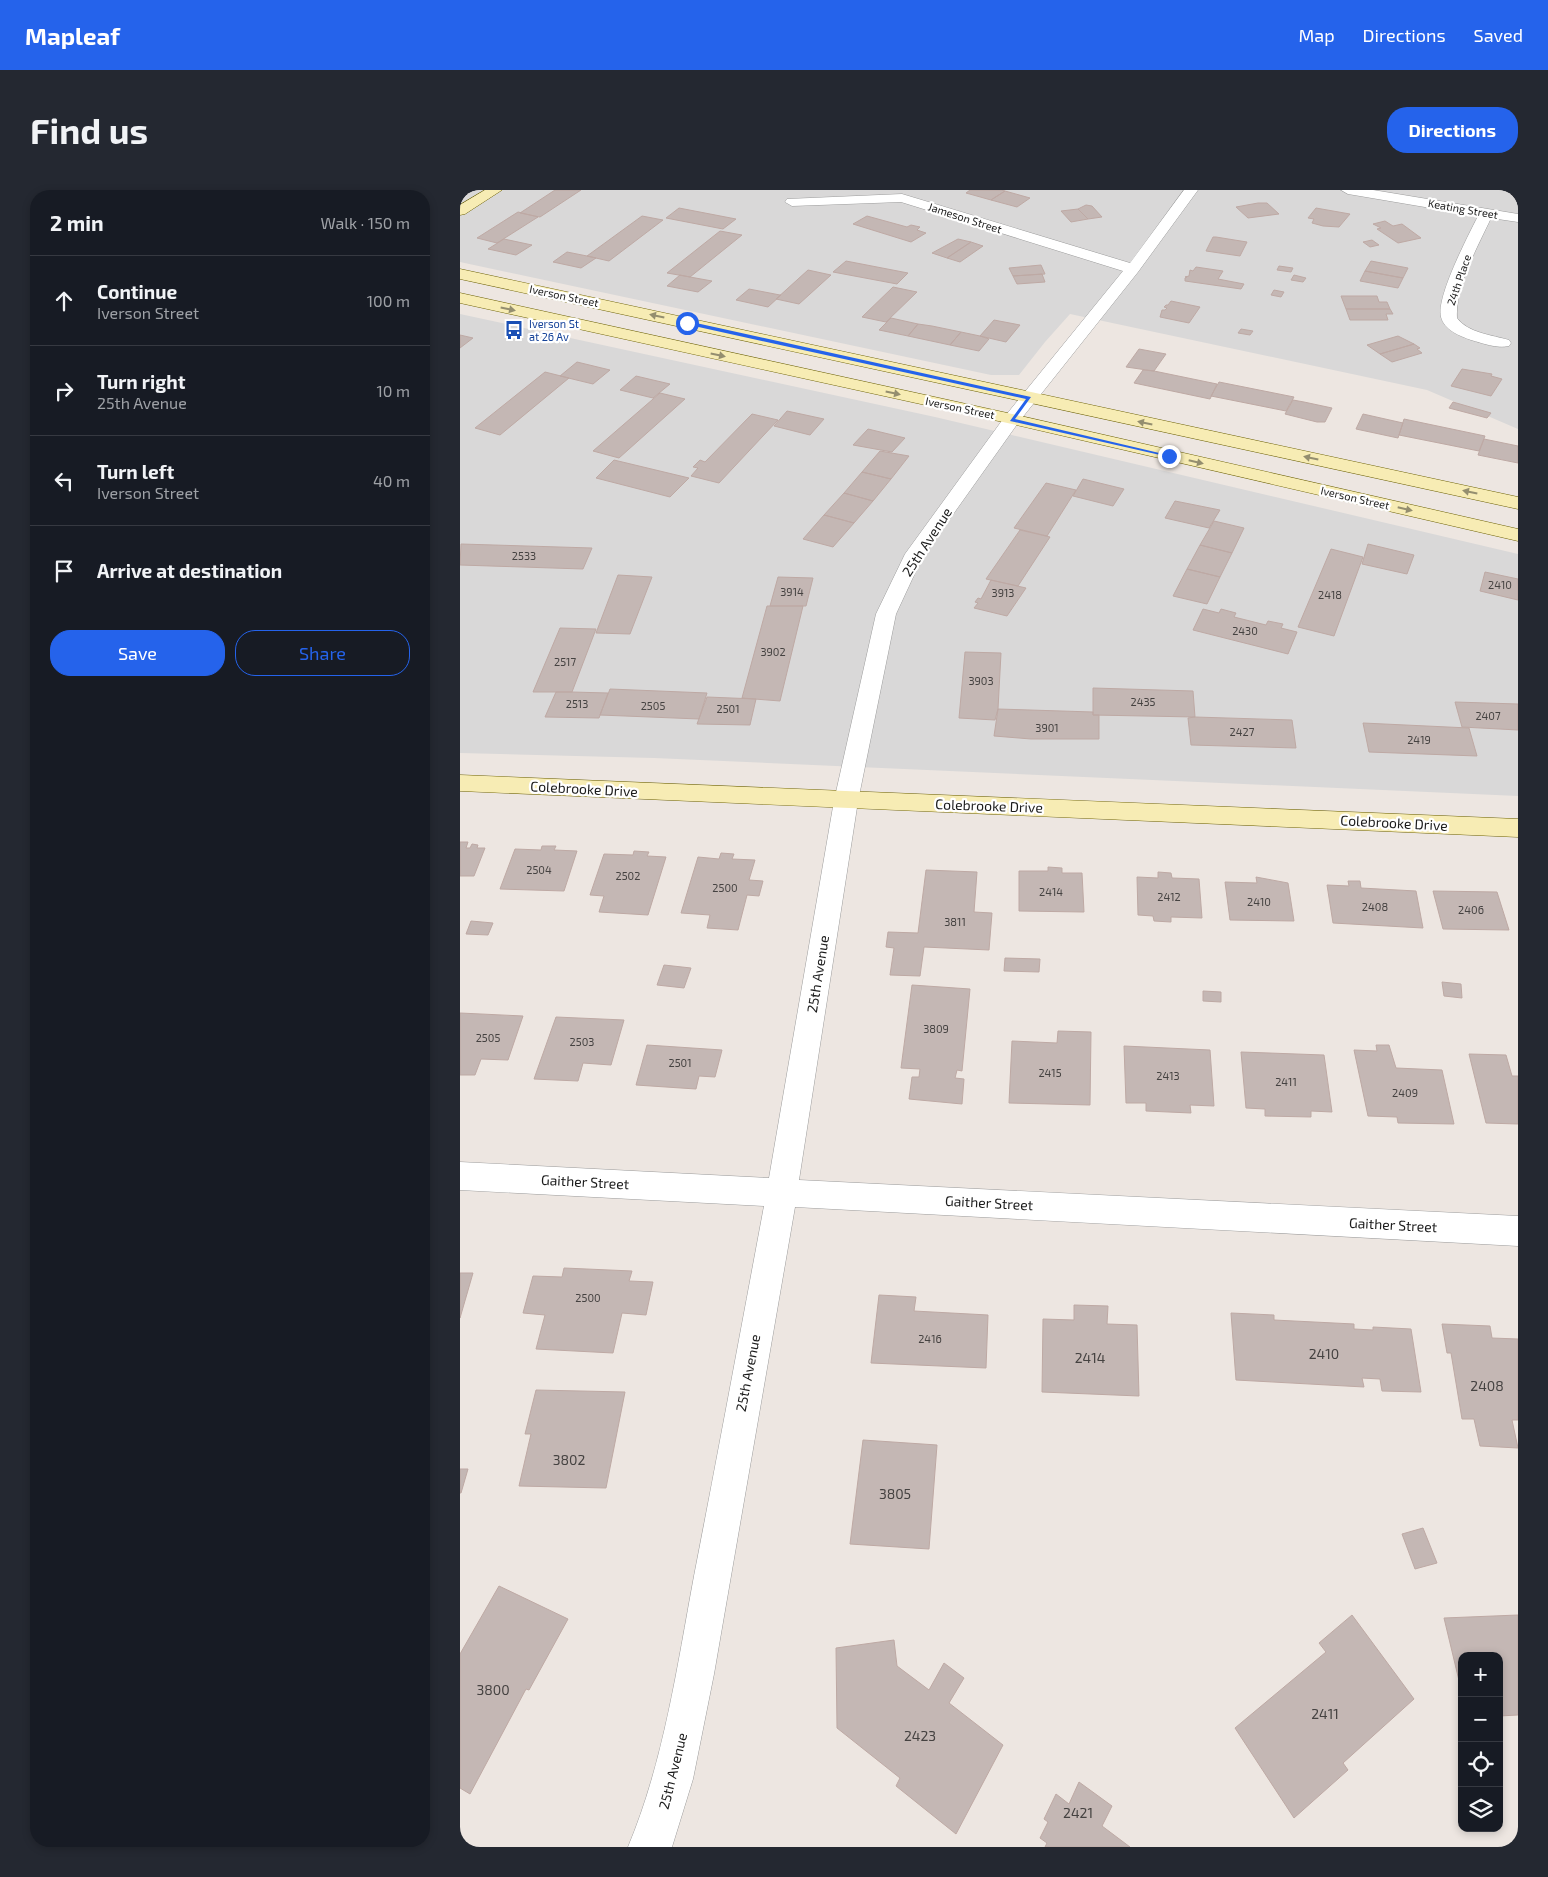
<!DOCTYPE html>
<meta charset="utf-8">
<style>
:root{--surface:#171b24;--page:#242831;--text:#f1f3f6;--muted:#9ea1a6;--line:#363941;--accent:#2563eb}
body{margin:0;font-family:"Exo 2",sans-serif;background:var(--page);color:var(--text)}
.controls{position:absolute;right:15px;bottom:15px;display:grid;overflow:hidden;border-radius:10px;box-shadow:0 2px 8px #0003}
.controls button{width:45px;height:45px;display:grid;place-items:center;padding:0;border:0;border-bottom:1px solid var(--line);background:var(--surface);color:var(--text);font:25px sans-serif}
.stop{position:absolute;width:15px;height:15px;margin:-11px;border:4px solid #2563eb;border-radius:50%;background:#fff}
.stop.end{background:#2563eb;border-color:#fff;box-shadow:0 1px 5px #0008}
.list{margin:0;padding:0;list-style:none}
h2{display:flex;justify-content:space-between;align-items:center;height:65px;margin:0;padding:0 20px;font-size:21px}
h2 small{font-size:16px;font-weight:400;color:var(--muted)}
.list li{display:grid;grid-template-columns:32px 1fr auto;gap:15px;align-items:center;box-sizing:border-box;height:90px;padding:0 20px;border-top:1px solid var(--line)}
.list b{display:block;font-size:19px;white-space:nowrap}
.list p{margin:0;font-size:16px;white-space:nowrap;color:var(--muted)}
.list em{font-size:16px;font-style:normal;color:var(--muted)}
.actions{display:flex;gap:10px;padding:15px 20px}
.actions a{flex:1;padding:11px 0;border:1px solid var(--accent);border-radius:20px;text-align:center;font-size:18px;color:var(--accent)}
.actions .main{background:var(--accent);color:#fff}
.icon{flex:none;width:28px;height:28px;fill:none;stroke:currentColor;stroke-width:2;stroke-linecap:round;stroke-linejoin:round}
.map{position:relative;flex:none;width:1058px;height:1657px;overflow:hidden;border-radius:20px}
header{display:flex;align-items:center;gap:30px;box-sizing:border-box;height:70px;padding:0 25px;background:var(--accent);color:#fff}
header strong{font-size:24px}
nav{display:flex;gap:28px;margin-inline-start:auto;font-size:18px}
.intro{display:flex;align-items:center;justify-content:space-between;box-sizing:border-box;height:120px;padding:0 30px}
h1{margin:0;font-size:35px}
.button{padding:12px 22px;border-radius:20px;background:var(--accent);color:#fff;font-size:18px;font-weight:700}
main{display:flex;gap:30px;padding:0 30px}
aside{flex:1;background:var(--surface);border-radius:20px;box-shadow:0 2px 8px #0003}
.map>svg:first-child{display:block}
.residential{fill:#d9d8d8}
.building{fill:#c4b7b4;stroke:#bea9a4}
.lines{fill:none;stroke-linecap:round;stroke-linejoin:round}
.street-casing{stroke:#9c9c9c;stroke-width:1}
.secondary-casing{stroke:#6d6207;stroke-width:1}
.street{fill:#fff;fill-rule:evenodd}
.secondary{fill:#f7ecb4;fill-rule:evenodd}
.oneway{fill:#948e6f}
.route{fill:#2563eb}
.labels{text-anchor:middle;stroke-width:4.5;stroke-linejoin:round;paint-order:stroke}
.far-street-label{font-size:11px;fill:#1b1b1b;stroke:#fff}
.far-transit-label{font-size:11px;fill:#164399;stroke:#fff;text-anchor:start}
.number-label{font-size:11px;fill:#454241}
.street-label{font-size:14px;fill:#1b1b1b;stroke:#fff}
.near-number-label{font-size:14px;fill:#454241}
</style>
<header>
<strong>Mapleaf</strong>
<nav><a>Map</a><a>Directions</a><a>Saved</a></nav>
</header>
<div class="intro"><h1>Find us</h1><a class="button">Directions</a></div>
<main>
<aside>
<h2>2 min<small>Walk · 150 m</small></h2>
<ul class="list">
<li><svg class="icon" aria-label="ahead" viewBox="0 0 24 24"><path d="M12 20V5M6 11l6-6 6 6"/></svg><div><b>Continue</b><p>Iverson Street</p></div><em>100 m</em></li>
<li><svg class="icon" aria-label="right" viewBox="0 0 24 24"><path d="M7 20v-9h11M14 6l5 5-5 5"/></svg><div><b>Turn right</b><p>25th Avenue</p></div><em>10 m</em></li>
<li><svg class="icon" aria-label="left" viewBox="0 0 24 24"><path d="M17 20v-9H6M10 6l-5 5 5 5"/></svg><div><b>Turn left</b><p>Iverson Street</p></div><em>40 m</em></li>
<li><svg class="icon" aria-label="arrive" viewBox="0 0 24 24"><path d="M6 21V4h12l-3 4 3 4H6"/></svg><div><b>Arrive at destination</b></div></li>
</ul>
<div class="actions"><a class="main">Save</a><a>Share</a></div>
</aside>
<div class="map">
<svg width="1058" height="1657" viewBox="0 0 1058 1657">
<rect width="100%" height="100%" fill="#ede6e1"/>
<!-- residential -->
<path class="residential" d="M0,0H1058V239L967,200L610,124L585,152L559,185H531L0,72Z
M0,124L475,227L1058,364V606L194,568L0,563Z"/>
<!-- building -->
<path class="building" d="M95,0H121L80,27L60,23Z
M510,0H541L545,1L531,10L506,3Z
M545,1L570,8L557,17L531,10Z
M798,13H807L819,24L788,28L776,17Z
M626,15L632,16L642,27L628,29L618,19Z
M219,18L276,29L263,39L206,28Z
M856,18L890,24L879,37L863,36L852,33L854,29L848,28Z
M618,19L628,29L611,32L601,21Z
M58,22L78,27L37,53L17,48Z
M182,26L203,30L149,71L127,66Z
M407,26L447,37L451,35L460,37L457,40L466,43L451,52L393,34Z
M925,31L933,36L942,34L961,48L938,53L917,39L921,38L913,34Z
M260,41L282,45L230,87L207,83Z
M753,47H756L787,52L780,66L746,61Z
M44,49L72,55L56,65L28,59Z
M498,49L511,52L487,68L472,63Z
M912,50L919,55L910,57L903,52Z
M511,52L523,56L500,72L487,68Z
M107,62L127,66L136,68L121,78L93,72Z
M386,71L448,83L437,94L373,82Z
M911,71L948,78L943,88L905,81Z
M581,75L585,84L553,86L549,78Z
M819,76L833,78L831,82L817,80Z
M736,77L763,81L758,89L784,94L781,99L725,91V88L727,87H725L729,86L730,80L733,81Z
M348,80L371,85L339,114L316,109Z
M905,81L943,88L938,98L900,91Z
M582,84L585,92L557,94L553,86Z
M220,85L230,87L252,91L238,102L207,96Z
M834,85L846,88L843,92L831,90Z
M433,97L457,102L426,132L402,127Z
M289,99L320,105H321L308,117L276,110Z
M814,100L824,102L821,107L811,105Z
M881,106H917L919,112H927L930,119H886Z
M711,111L740,117L729,133L700,127L702,120H705L707,118L704,117L706,115H708Z
M886,119H930L933,124H926L928,130H890Z
M431,128L458,134L448,146L419,140Z
M534,130L560,135L546,152L520,146Z
M458,134L472,136L501,142L490,155L448,146Z
M781,139L793,141L790,145L778,143Z
M501,142L520,146L529,149L519,161L490,155Z
M0,145L13,148L0,158Z
M938,146L954,154L920,164L907,155Z
M954,154L960,158L957,159L962,163L932,172L920,164Z
M679,159L706,164L694,181L666,177Z
M117,172L150,180L133,194L100,186Z
M1002,179L1032,184L1031,186L1042,189L1031,206L991,196Z
M683,180L694,181L757,194L750,209L674,193Z
M85,182L109,188L40,245L15,238Z
M176,186L210,194L193,208L160,200Z
M759,192L834,207L826,221L751,206Z
M200,203L225,209L159,268L133,261Z
M833,210L844,212L872,218L865,232H857L825,224Z
M993,212L1031,223L1027,228L989,218Z
M327,221L364,229L350,245L314,236Z
M292,224L318,230L259,293L231,286L238,278L233,277L240,270L245,272Z
M903,224L943,233L938,248L896,239Z
M944,229L1025,246L1019,261L939,245Z
M408,239L445,248L432,262L393,255Z
M1024,249L1058,256V273L1018,265Z
M420,261L449,266L431,289L402,282Z
M154,270L229,288L210,307L136,288Z
M402,282L431,289L413,311L384,303Z
M623,289L664,299L653,316L613,306Z
M586,293L616,300L587,346L554,338Z
M384,303L413,311L394,333L364,325Z
M715,311L760,320L749,338L705,328Z
M364,325L394,333L373,357L343,349Z
M754,331L784,338L772,363L740,355Z
M560,340L590,347L558,396L526,389Z
M1,354L132,358L123,379L0,375Z
M908,354L954,365L947,384L902,374Z
M740,355L772,363L760,387L727,379Z
M871,359L903,367L874,446L838,437Z
M727,379L760,387L747,414L713,406Z
M1025,382L1058,389V410L1020,401Z
M158,385L192,387L170,444L136,443Z
M318,387L353,388L346,416H310Z
M531,390L566,398L547,426L514,418L518,413L515,412L518,408L521,409Z
M307,416H343L320,511L282,508Z
M743,419L759,423L761,419L776,423L774,427L806,435L808,431L823,434L821,438L837,442L828,464L733,440Z
M100,438L136,439L112,502H73Z
M505,462L541,463L538,519L535,530L499,528Z
M633,498L733,501L735,527L633,525Z
M150,499L247,503L239,529L140,525Z
M96,502H112L148,503L139,528L85,527Z
M247,507L296,509L290,535L237,534Z
M995,512L1058,514V540L1002,537Z
M538,519L633,522V525H639V549H571L534,546Z
M735,527L832,530L836,558L731,555L728,528Z
M903,533L1009,538L1017,566L909,562Z
M0,652H8L6,658H10L12,654L18,655L17,658H25L14,686H0Z
M82,656H96L94,660L117,661L104,701L40,699L55,659L81,660Z
M174,661L189,662L187,666L206,667L188,725L139,722L144,706L130,705L144,664L173,665Z
M261,663L274,664L272,669L295,670L289,690L303,691L299,706L287,705L278,740L247,738L250,725L221,723L238,667L259,669Z
M588,677L602,678V683H622L624,722L559,721V681H588Z
M466,680L517,682L514,722L532,723L529,760L464,757L460,786L430,785L434,758L426,757L428,742L458,743Z
M698,682L711,683L712,688L739,689L742,728L711,727V732L694,731L693,726L678,725L677,687L698,688Z
M796,687L828,693L834,731L770,730L765,692L797,693Z
M888,691H900L901,698L956,701L963,738L873,733L867,695L889,696Z
M973,701L1037,702L1049,740L983,739Z
M11,731L33,733L28,745L6,744Z
M545,768L580,769L579,782L544,781Z
M204,775L231,778L224,798L197,795Z
M982,792L1001,794L1002,808L984,806Z
M452,795L510,799L502,881L497,880L495,888L504,889L502,914L449,909L452,887H459L460,879L441,878Z
M743,801L761,802V812L743,811Z
M0,823L63,826L48,870L21,869L15,885H0Z
M96,827L164,830L151,875L123,873L118,891L74,889Z
M598,841L631,842L630,915L549,913L552,851L597,853Z
M187,855L262,860L255,887L239,886L236,899L176,895Z
M916,855H929L936,878L982,880L994,934L938,933L937,927L908,926L894,860L917,861Z
M664,856L750,860L754,916L730,915L731,923L686,921V913H666Z
M781,862L864,865L872,922L851,921V927L805,926V919L786,918Z
M1009,864L1046,865L1052,886H1058V934L1026,933Z
M104,1078L172,1081L169,1091L193,1092L186,1125L162,1123L153,1163L76,1159L85,1125L63,1123L73,1086L102,1087Z
M0,1083H13L0,1128Z
M419,1105L456,1107L454,1121L528,1125L526,1178L411,1173Z
M614,1115L648,1116L647,1134L677,1135L679,1206L582,1202L583,1129L614,1130Z
M771,1123L814,1125V1130L894,1134V1139L913,1140V1137L951,1139L961,1202L922,1201L920,1189L902,1188L904,1197L776,1190Z
M982,1134L1030,1136L1032,1148L1058,1149V1230H1052L1058,1258L1020,1256L1014,1229H1002L991,1163H987Z
M76,1200L165,1202L146,1298L59,1296L71,1244H65Z
M403,1250L477,1255L469,1359L390,1354Z
M0,1279H8L1,1303H0Z
M963,1338L977,1373L955,1379L942,1344Z
M39,1396L108,1429L69,1500L66,1499L10,1604L0,1598V1464Z
M892,1425L954,1509L883,1573L888,1580L834,1628L775,1538L866,1462L859,1453Z
M1058,1425V1525L1039,1526V1466H1002V1503L984,1428Z
M434,1450L437,1476L469,1500L484,1473L504,1488L489,1513L543,1555L496,1644L436,1596L440,1588L377,1538L376,1458Z
M619,1592L652,1616L642,1636L670,1657H585L587,1653L580,1648L588,1632L584,1629L596,1604L609,1614Z"/>
<g class="lines">
<!-- street casing -->
<g class="street-casing">
<path id="street" d="M724,0H738L678,82L558,233L462,368L436,424L398,611L339,990L1058,1026V1056L335,1017L254,1484L233,1589L212,1657H168C204,1571 217,1477 234,1386C258,1263 281,1139 304,1016L0,1000V972L309,988L374,611L416,424L445,364L546,225L663,81L441,12L332,16L325,12L327,9L442,4L670,73Z
M881,0H913L1058,24V32L1031,28C1018,56 995,97 997,128C1008,143 1032,145 1049,150L1051,153L1049,156C1037,159 1022,153 1011,150C1000,146 984,140 981,127C976,107 1008,46 1018,26L888,4Z"/>
</g>
<!-- secondary casing -->
<g class="secondary-casing">
<path id="secondary" d="M25,0H42L5,24L0,25V15Z
M0,79L1058,307V319L0,89Z
M0,103L552,224L1058,339V351L552,234L0,113Z
M0,585L1058,629V647L0,601Z"/>
</g>
<!-- street -->
<use href="#street" class="street"/>
<!-- secondary -->
<use href="#secondary" class="secondary"/>
</g>
<!-- one-way arrows -->
<defs><path id="oneway-solid" d="M-6-.8H1V-3.2L6.5 0L1 3.2V.8H-6Z" transform="scale(1.25)"/></defs>
<g class="oneway">
<use href="#oneway-solid" transform="translate(48 119) rotate(12)"/>
<use href="#oneway-solid" transform="translate(197 126) rotate(-168)"/>
<use href="#oneway-solid" transform="translate(258 165) rotate(12)"/>
<use href="#oneway-solid" transform="translate(433 203) rotate(12)"/>
<use href="#oneway-solid" transform="translate(685 233) rotate(-168)"/>
<use href="#oneway-solid" transform="translate(851 268) rotate(-168)"/>
<use href="#oneway-solid" transform="translate(736 272) rotate(13)"/>
<use href="#oneway-solid" transform="translate(1010 302) rotate(-168)"/>
<use href="#oneway-solid" transform="translate(945 319) rotate(13)"/>
</g>
<!-- route -->
<path class="route" d="M227,131L571,207L555,229L712,266L709,267L550,231L566,209L225,134Z"/>
<!-- icons -->
<defs>
<g id="bus-bare" transform="scale(1.5)"><path d="M-5-6H5V4H4V6H2V4H-2V6H-4V4H-5ZM-3.5-4V0h7V-4ZM-3.5 1.2v1.5H-2V1.2ZM2 1.2v1.5H3.5V1.2Z" fill="#1a4fb4" stroke="#fff" stroke-width="2.5" paint-order="stroke"/></g>
</defs>
<g fill-rule="evenodd">
<use href="#bus-bare" x="54" y="140"/>
</g>
<g class="labels">
<!-- far-street labels -->
<g class="far-street-label">
<text transform="translate(1003 19) rotate(10)" y="4">Keating Street</text>
<text transform="translate(505 28) rotate(18)" y="4">Jameson Street</text>
<text transform="translate(999 90) rotate(-71)" y="4">24th Place</text>
<text transform="translate(104 106) rotate(12)" y="4">Iverson Street</text>
<text transform="translate(500 218) rotate(12)" y="4">Iverson Street</text>
<text transform="translate(895 308) rotate(13)" y="4">Iverson Street</text>
</g>
<!-- far-transit labels -->
<g class="far-transit-label">
<text x="69" y="138">Iverson St<tspan x="69" dy="13">at 26 Av</tspan></text>
</g>
<!-- number labels -->
<g class="number-label">
<text x="64" y="370">2533</text>
<text x="1040" y="399">2410</text>
<text x="332" y="406">3914</text>
<text x="543" y="407">3913</text>
<text x="870" y="409">2418</text>
<text x="785" y="445">2430</text>
<text x="313" y="466">3902</text>
<text x="105" y="476">2517</text>
<text x="521" y="495">3903</text>
<text x="683" y="516">2435</text>
<text x="117" y="518">2513</text>
<text x="193" y="520">2505</text>
<text x="268" y="523">2501</text>
<text x="1028" y="530">2407</text>
<text x="587" y="542">3901</text>
<text x="782" y="546">2427</text>
<text x="959" y="554">2419</text>
<text x="79" y="684">2504</text>
<text x="168" y="690">2502</text>
<text x="265" y="702">2500</text>
<text x="591" y="706">2414</text>
<text x="709" y="711">2412</text>
<text x="799" y="716">2410</text>
<text x="915" y="721">2408</text>
<text x="1011" y="724">2406</text>
<text x="495" y="736">3811</text>
<text x="476" y="843">3809</text>
<text x="28" y="852">2505</text>
<text x="122" y="856">2503</text>
<text x="220" y="877">2501</text>
<text x="590" y="887">2415</text>
<text x="708" y="890">2413</text>
<text x="826" y="896">2411</text>
<text x="945" y="907">2409</text>
<text x="128" y="1112">2500</text>
<text x="470" y="1153">2416</text>
</g>
<!-- street labels -->
<g class="street-label">
<text transform="translate(467 352) rotate(-57)" y="5">25th Avenue</text>
<text transform="translate(124 599) rotate(3)" y="5">Colebrooke Drive</text>
<text transform="translate(529 616) rotate(2)" y="5">Colebrooke Drive</text>
<text transform="translate(934 633) rotate(3)" y="5">Colebrooke Drive</text>
<text transform="translate(358 784) rotate(-81)" y="5">25th Avenue</text>
<text transform="translate(125 992) rotate(3)" y="5">Gaither Street</text>
<text transform="translate(529 1013) rotate(3)" y="5">Gaither Street</text>
<text transform="translate(933 1035) rotate(3)" y="5">Gaither Street</text>
<text transform="translate(288 1183) rotate(-79)" y="5">25th Avenue</text>
<text transform="translate(213 1581) rotate(-76)" y="5">25th Avenue</text>
</g>
<!-- near-number labels -->
<g class="near-number-label">
<text x="864" y="1169">2410</text>
<text x="630" y="1173">2414</text>
<text x="1027" y="1201">2408</text>
<text x="109" y="1275">3802</text>
<text x="435" y="1309">3805</text>
<text x="33" y="1505">3800</text>
<text x="865" y="1529">2411</text>
<text x="460" y="1551">2423</text>
<text x="618" y="1628">2421</text>
</g>
</g>
</svg>
<div class="controls">
<button>+</button>
<button>−</button>
<button><svg class="icon" aria-label="locate" viewBox="0 0 24 24"><circle cx="12" cy="12" r="6"/><path d="M12 2v4M12 18v4M2 12h4M18 12h4"/></svg></button>
<button><svg class="icon" aria-label="layers" viewBox="0 0 24 24"><path d="M12 4l9 5-9 5-9-5zM3 14l9 5 9-5"/></svg></button>
</div>
<div class="stop" style="left:227px;top:133px"></div>
<div class="stop end" style="left:709px;top:266px"></div>
</div>
</main>
